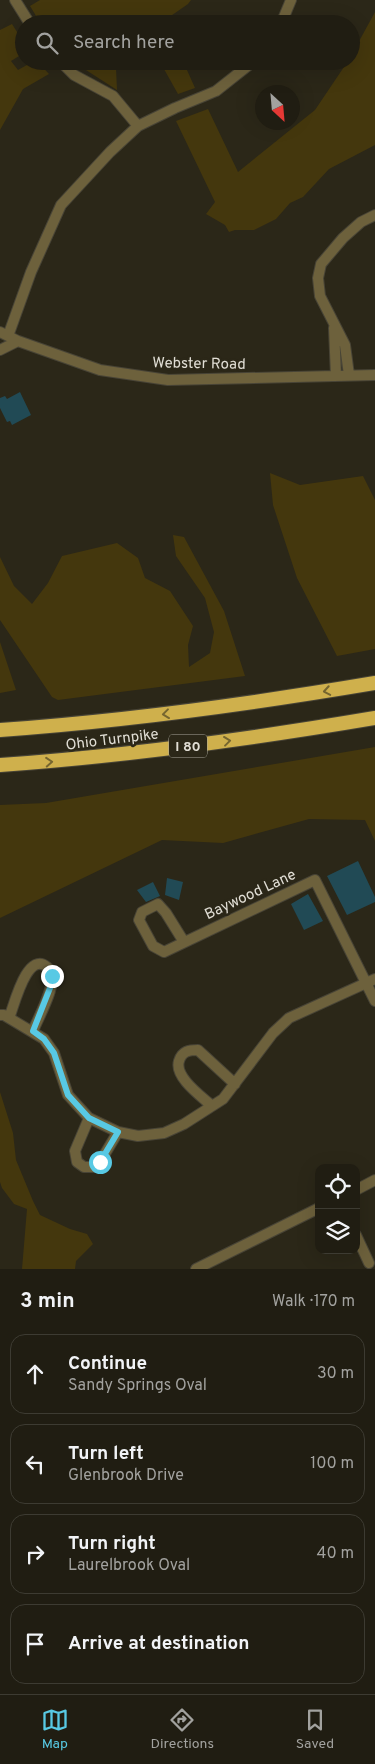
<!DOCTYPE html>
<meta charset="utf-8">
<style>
:root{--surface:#201d12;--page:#28261b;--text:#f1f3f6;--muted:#a2a29f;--line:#3d3b32;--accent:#58c9e4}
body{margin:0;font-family:Overpass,sans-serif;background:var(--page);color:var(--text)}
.controls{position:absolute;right:15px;bottom:15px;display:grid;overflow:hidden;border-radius:10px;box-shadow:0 5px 20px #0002}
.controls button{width:45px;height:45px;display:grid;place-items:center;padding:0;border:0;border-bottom:1px solid var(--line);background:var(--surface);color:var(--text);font:25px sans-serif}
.compass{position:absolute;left:255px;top:85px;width:45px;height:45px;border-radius:50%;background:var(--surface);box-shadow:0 5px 20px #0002;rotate:154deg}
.stop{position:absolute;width:15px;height:15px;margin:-11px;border:4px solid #58c9e4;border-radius:50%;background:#fff}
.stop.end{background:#58c9e4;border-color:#fff;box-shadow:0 1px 5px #0008}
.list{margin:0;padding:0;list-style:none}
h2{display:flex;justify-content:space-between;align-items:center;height:65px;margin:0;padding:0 20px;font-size:21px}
h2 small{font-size:16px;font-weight:400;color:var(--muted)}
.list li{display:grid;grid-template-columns:32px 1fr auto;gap:15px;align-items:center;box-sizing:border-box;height:80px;margin:0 10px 10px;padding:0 10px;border:1px solid var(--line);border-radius:15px}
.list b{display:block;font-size:19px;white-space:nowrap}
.list p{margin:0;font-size:16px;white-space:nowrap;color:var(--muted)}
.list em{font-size:16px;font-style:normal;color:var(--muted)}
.icon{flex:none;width:28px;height:28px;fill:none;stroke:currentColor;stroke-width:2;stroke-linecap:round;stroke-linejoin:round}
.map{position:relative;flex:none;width:375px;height:1269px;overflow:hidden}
.search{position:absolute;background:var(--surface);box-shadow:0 5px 20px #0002;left:15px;right:15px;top:15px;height:55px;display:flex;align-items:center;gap:12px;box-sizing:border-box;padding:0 18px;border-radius:28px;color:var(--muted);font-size:19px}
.sheet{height:425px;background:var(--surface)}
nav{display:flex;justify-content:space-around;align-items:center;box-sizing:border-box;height:70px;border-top:1px solid var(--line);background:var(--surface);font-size:14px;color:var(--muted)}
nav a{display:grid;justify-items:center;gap:2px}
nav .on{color:var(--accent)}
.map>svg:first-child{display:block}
.green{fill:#44370d}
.building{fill:#214a55}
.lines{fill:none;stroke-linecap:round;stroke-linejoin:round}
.minor-casing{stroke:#484436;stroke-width:12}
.highway-casing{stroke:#484436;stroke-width:16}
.minor{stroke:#6d613c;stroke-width:10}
.highway{stroke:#cfb04c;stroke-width:14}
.oneway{stroke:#75652f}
.route{stroke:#58c9e4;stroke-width:6}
.labels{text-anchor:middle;stroke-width:5;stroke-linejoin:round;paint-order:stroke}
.shield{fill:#2b2718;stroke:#aaa79c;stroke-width:1}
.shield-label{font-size:14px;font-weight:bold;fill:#e1ded5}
.street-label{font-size:15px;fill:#e1ded5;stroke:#2b2718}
</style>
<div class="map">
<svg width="375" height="1269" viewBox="0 0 375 1269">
<rect width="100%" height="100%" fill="#2b2718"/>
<!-- green -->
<path class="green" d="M40,0H191L188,4L165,20L167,24H41L30,6Z
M375,12V145L329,169L303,197L290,203L276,219L254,230H235L229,232L225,225L206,214L215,202L176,121L208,109L238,172L315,110L348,61H351V56Z
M12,24L24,43V53L11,61L18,70L34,61H37L49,74L23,89L0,130V30Z
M72,61H183L195,88L178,94L160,62L122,63L116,68L117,90Z
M270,473L300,485L363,476L375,500V649L337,656L297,578L273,505Z
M173,535L184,537L224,611L245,676L58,700L52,697L0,620V557L14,586L32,604L48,583L62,556L117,543L138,558L145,578L170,591L193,626L188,645L189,667L210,653L214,632L205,598L176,556Z
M0,642L16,690L0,693Z
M375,747V841L365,820L309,819L223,843L162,840L0,918V805L46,803Z
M0,1092L13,1133L16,1160L33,1201L40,1215L70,1229L87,1234L93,1244L76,1261L75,1269H22L27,1209L14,1204L2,1188L0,1182Z"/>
<!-- building -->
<path class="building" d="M20,392L31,415L12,425L10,421L7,422L0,408V398L5,396L7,399Z
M358,861L375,897V902L347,915L327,876Z
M167,878L183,882L179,900L165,895Z
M153,882L160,896L146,902L137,890Z
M308,894L323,921L304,930L291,904Z"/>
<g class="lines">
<!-- minor casing -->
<g class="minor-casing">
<path id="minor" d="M15,0L30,24
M281,24L291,0
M60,61L74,75L113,96L138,126
M334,328L336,376
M0,332L18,341L100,370L168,380L375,375
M8,336L31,272L61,205L110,152L138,126L175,108L216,91L254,61
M0,350L18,341
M349,375L345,345L320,296L318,278L321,264L343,238L361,222L375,215
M184,942L166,913L158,904L142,912L139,920L153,946L164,952L315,880L375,1001
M0,1015H4L44,1039L54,1053L68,1095L89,1118L118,1132L138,1136L164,1133L184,1124L223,1099L273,1033L289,1018L375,979
M9,1018C14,1006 27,950 47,967C50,969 52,972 52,977C53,992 39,1016 33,1031
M212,1106C201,1096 174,1077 179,1061C182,1051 189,1050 198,1050L235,1084
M89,1118L75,1151L77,1162L84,1167H96L100,1162L118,1132
M356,1190L375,1180
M356,1235L369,1263
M196,1269L319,1208"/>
</g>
<!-- highway casing -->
<g class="highway-casing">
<path id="highway" d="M0,730C126,721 251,704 375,683
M0,765C126,756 251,739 375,718"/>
</g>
<!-- minor -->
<use href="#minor" class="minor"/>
<!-- highway -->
<use href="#highway" class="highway"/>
</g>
<!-- one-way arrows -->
<defs><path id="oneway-chevron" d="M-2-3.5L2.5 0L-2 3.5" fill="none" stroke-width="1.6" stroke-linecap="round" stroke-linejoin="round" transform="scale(1.25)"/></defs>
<g class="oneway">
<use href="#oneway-chevron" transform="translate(327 691) rotate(170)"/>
<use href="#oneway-chevron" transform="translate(166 714) rotate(173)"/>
<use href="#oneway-chevron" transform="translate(227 741) rotate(-7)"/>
<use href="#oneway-chevron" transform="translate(49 762) rotate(-4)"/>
</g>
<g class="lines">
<!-- route -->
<path class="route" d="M52,976L50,988L33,1031L44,1039L54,1053L68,1095L89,1118L118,1132L100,1162"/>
</g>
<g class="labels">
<!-- shield labels -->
<rect class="shield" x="169" y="734.5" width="38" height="23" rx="4"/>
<g class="shield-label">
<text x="188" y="751">I 80</text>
</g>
<!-- street labels -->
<g class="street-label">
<text transform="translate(199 363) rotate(1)" y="5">Webster Road</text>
<text transform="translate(112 739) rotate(-7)" y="5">Ohio Turnpike</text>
<text transform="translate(250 894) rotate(-25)" y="5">Baywood Lane</text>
</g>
</g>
</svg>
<div class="controls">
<button><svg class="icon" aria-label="locate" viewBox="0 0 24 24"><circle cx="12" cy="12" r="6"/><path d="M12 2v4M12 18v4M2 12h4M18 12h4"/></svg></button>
<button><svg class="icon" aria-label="layers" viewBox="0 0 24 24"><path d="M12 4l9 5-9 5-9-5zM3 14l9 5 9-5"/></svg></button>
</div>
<svg class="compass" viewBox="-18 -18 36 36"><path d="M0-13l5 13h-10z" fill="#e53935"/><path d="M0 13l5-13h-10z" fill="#a2a29f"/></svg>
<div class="stop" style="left:100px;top:1162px"></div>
<div class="stop end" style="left:52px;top:976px"></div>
<div class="search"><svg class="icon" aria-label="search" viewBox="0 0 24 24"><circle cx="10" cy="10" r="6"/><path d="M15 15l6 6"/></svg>Search here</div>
</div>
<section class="sheet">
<h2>3 min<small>Walk · 170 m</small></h2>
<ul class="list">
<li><svg class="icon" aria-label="ahead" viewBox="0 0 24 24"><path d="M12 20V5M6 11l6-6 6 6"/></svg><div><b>Continue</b><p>Sandy Springs Oval</p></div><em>30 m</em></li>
<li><svg class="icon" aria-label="left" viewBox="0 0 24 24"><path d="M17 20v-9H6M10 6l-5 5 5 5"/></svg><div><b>Turn left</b><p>Glenbrook Drive</p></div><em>100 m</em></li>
<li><svg class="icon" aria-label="right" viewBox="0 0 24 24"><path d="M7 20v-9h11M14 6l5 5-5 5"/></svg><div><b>Turn right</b><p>Laurelbrook Oval</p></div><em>40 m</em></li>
<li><svg class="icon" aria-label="arrive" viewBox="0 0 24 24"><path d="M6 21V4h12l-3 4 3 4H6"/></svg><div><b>Arrive at destination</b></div></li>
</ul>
</section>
<nav>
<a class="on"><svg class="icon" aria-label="map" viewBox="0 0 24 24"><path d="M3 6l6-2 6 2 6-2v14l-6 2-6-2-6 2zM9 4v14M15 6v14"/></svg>Map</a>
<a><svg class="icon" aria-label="directions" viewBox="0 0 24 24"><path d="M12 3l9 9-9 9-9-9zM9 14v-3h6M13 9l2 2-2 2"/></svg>Directions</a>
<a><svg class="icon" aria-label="saved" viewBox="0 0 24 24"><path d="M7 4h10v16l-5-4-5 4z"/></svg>Saved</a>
</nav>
